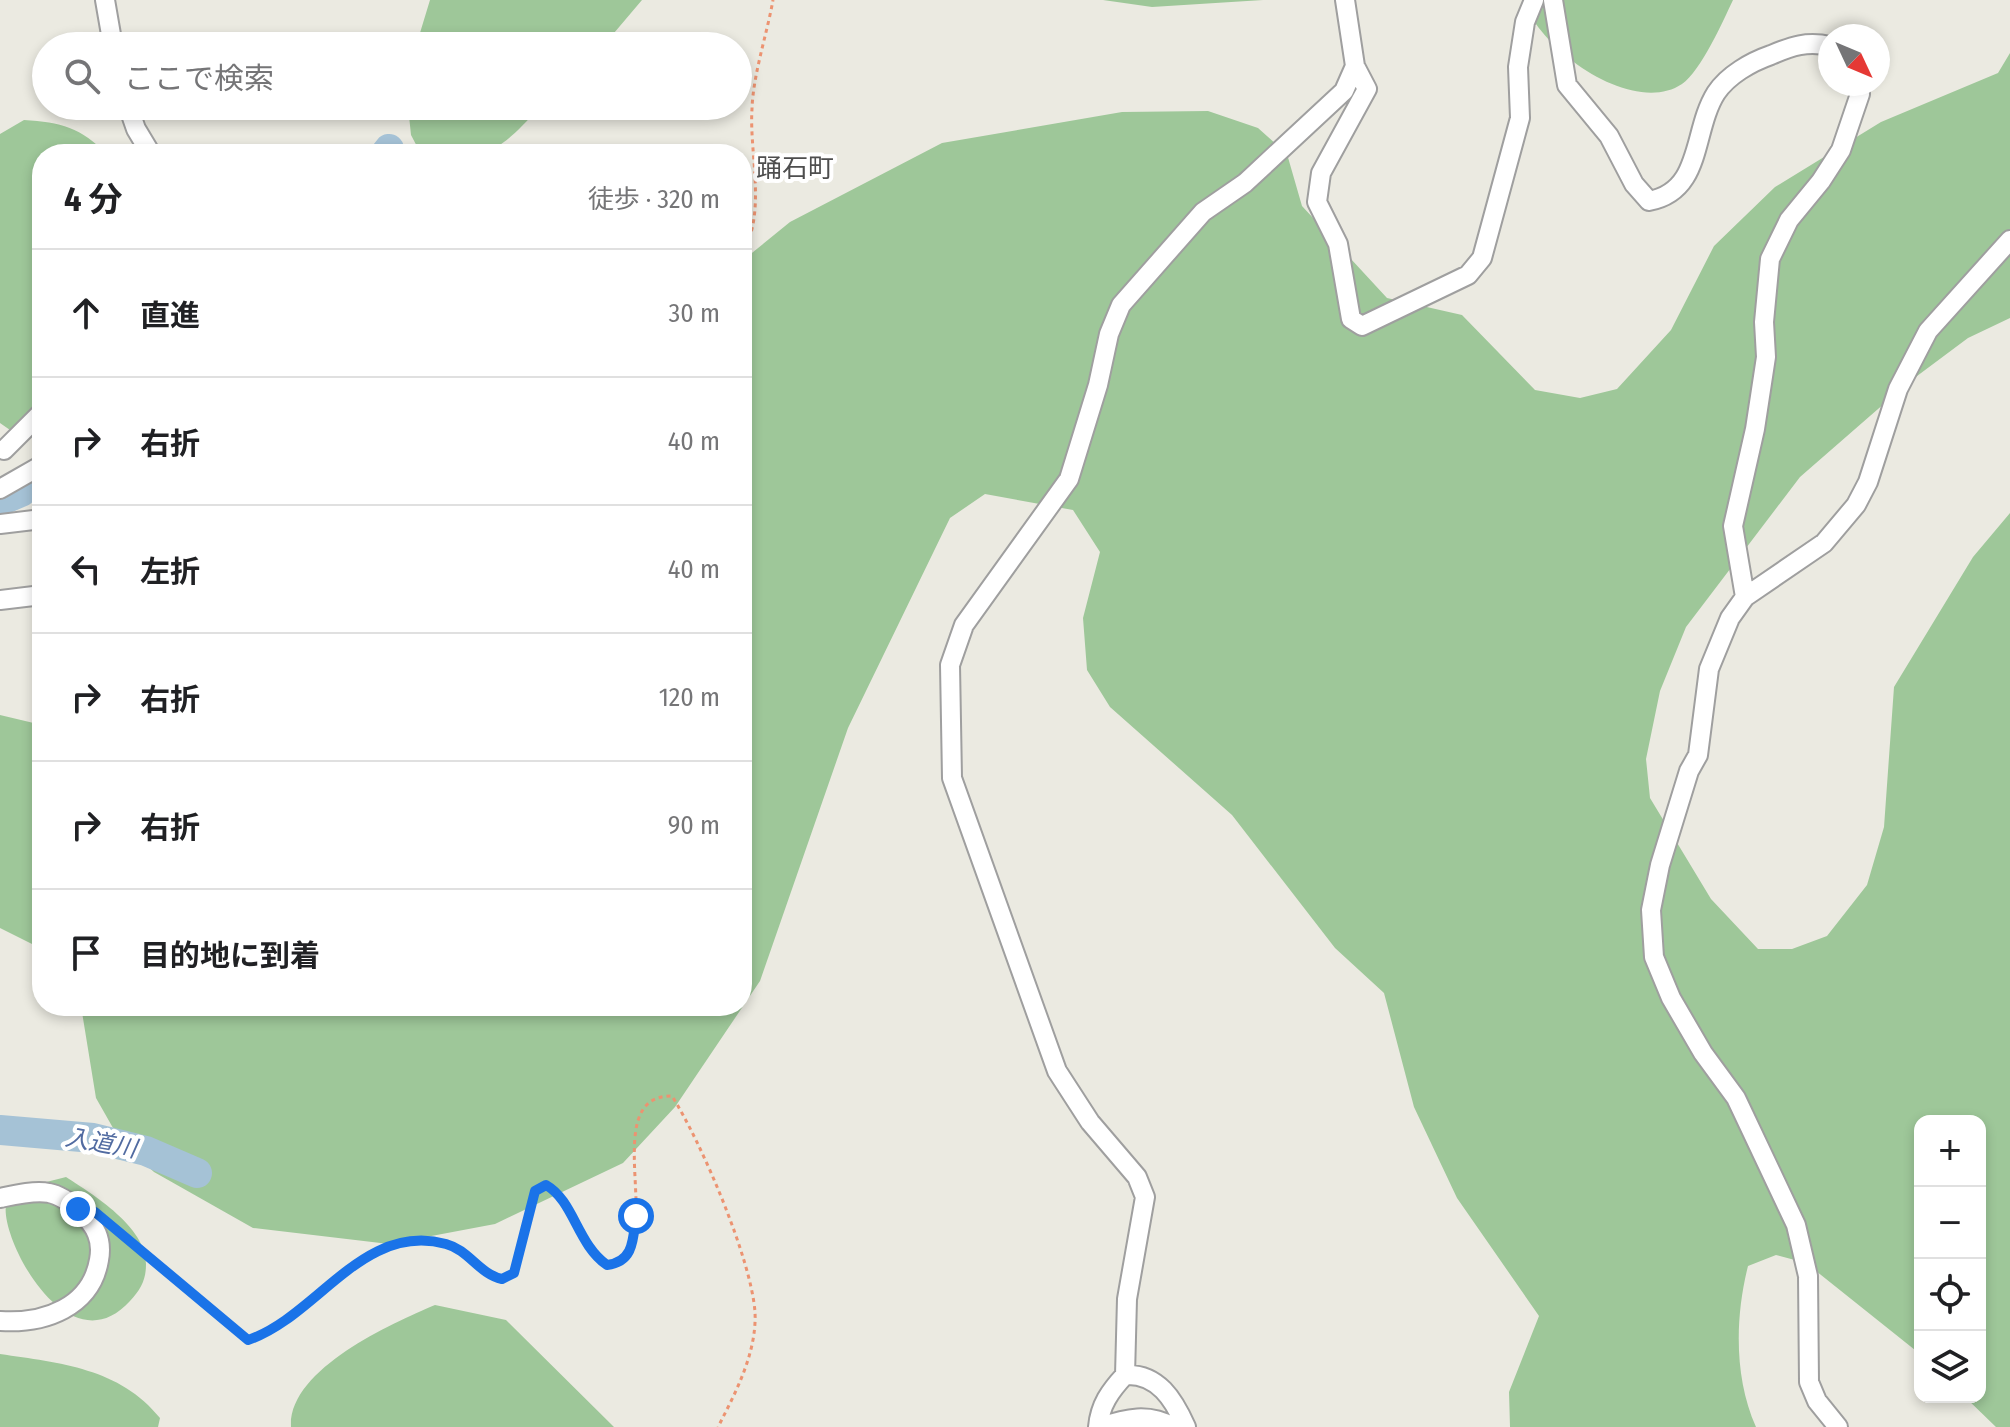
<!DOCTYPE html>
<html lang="ja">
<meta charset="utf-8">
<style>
:root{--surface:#fff;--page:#f6f6f6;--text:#202124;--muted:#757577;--line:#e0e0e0}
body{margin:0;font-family:"Fira Sans Condensed","Noto Sans JP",sans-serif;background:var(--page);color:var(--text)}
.controls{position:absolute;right:24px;bottom:24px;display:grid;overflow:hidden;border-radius:16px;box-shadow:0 4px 12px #0003}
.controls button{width:72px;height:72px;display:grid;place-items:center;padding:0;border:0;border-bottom:2px solid var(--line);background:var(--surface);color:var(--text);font:40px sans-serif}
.compass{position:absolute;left:1818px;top:24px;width:72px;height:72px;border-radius:50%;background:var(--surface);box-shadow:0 4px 12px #0003;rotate:134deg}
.stop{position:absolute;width:24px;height:24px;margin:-18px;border:6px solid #1a73e8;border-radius:50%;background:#fff}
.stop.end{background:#1a73e8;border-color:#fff;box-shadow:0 2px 8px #0008}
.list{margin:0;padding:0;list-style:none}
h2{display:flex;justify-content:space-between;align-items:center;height:104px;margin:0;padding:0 32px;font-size:34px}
h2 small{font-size:26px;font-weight:400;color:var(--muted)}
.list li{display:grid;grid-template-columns:52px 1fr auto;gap:24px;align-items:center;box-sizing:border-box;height:128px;padding:0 32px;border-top:2px solid var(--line)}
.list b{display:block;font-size:30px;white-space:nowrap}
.list em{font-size:26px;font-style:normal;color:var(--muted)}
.icon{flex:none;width:44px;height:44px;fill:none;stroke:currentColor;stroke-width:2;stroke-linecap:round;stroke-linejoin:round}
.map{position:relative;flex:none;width:2010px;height:1427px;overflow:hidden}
.search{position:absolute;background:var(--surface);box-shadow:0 4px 12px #0003;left:32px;top:32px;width:720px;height:88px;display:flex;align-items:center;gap:20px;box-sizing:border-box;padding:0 28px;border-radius:44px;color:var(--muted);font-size:30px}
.panel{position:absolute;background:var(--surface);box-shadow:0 4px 12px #0003;left:32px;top:144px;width:720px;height:872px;border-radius:32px}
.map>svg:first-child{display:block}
.forest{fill:#9ec799}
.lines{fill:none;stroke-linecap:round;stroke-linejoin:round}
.river{stroke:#a5c2d6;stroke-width:30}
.minor-casing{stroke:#9f9f9f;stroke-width:22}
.path{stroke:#ec9371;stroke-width:3;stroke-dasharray:4 4;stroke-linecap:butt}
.minor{stroke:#fff;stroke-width:18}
.route{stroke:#1a73e8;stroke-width:10}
.labels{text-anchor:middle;stroke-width:8;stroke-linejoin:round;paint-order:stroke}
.water-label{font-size:24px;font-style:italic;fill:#516ba1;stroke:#fff}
.quarter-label{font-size:26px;fill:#4e4e4e;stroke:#fff}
</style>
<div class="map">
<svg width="2010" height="1427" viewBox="0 0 2010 1427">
<rect width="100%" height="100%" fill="#ebeae1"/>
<!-- forest -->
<path class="forest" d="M430,0H642L603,46H416Z
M1103,0H1263L1152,7Z
M1524,0H1733C1723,21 1701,71 1682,84C1633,117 1538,49 1524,0Z
M2010,53V318L1968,338L1909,382L1800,477L1686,627L1660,691L1646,759L1650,798L1711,899L1758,949H1792L1827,936L1867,885L1884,827L1894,687L1973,557L2010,513V1427H1996L1965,1397H1980V1121H1920V1354L1806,1263L1776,1255L1748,1266C1735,1317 1734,1378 1756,1427H1510L1509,1392L1539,1316L1457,1198L1414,1107L1384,993L1335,948L1232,815L1110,707L1087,670L1083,618L1100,552L1073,510L985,494L950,518L848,728L760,981L675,1107L623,1163L495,1224L389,1244L253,1228L154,1172L121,1142L96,1098L81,1006H742V261L790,222L942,143L1122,112L1208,111L1258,128L1287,154L1302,206L1387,298L1462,315L1535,390L1580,398L1617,389L1671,330L1714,246L1775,187L1881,122L1998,73Z
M408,106H541C491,160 492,154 421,154L411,135Z
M24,120C61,122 81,128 107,154H42V414L10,430L0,423V134Z
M0,715L42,725V949L0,928Z
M66,1177C94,1195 146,1227 146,1264C146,1280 141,1289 130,1301C68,1369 0,1239 6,1205C20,1188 46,1182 66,1177Z
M435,1305L506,1320L614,1427H291C288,1370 390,1324 435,1305Z
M0,1354C60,1363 120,1368 160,1418L158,1427H0Z"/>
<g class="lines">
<!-- river -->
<path class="river" d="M385,154L389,149
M0,501L21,492L42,475
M0,1130L93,1138L146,1151L197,1173"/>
<!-- minor casing -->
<g class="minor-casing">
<path id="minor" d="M105,0L113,46
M1345,0L1355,66L1367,89L1321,173L1317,202L1338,244L1351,319L1362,326L1468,275L1482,258L1520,118L1518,67L1525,22L1534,0
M1553,0L1567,85L1609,136L1634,184L1649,201C1703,191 1692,131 1716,93C1728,75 1751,62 1771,55C1792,46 1807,41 1830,46
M128,106L136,129L151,154
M4,450L42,412
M0,489L42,465
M0,524L42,519
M1745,597L1733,526L1755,429L1766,357L1764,322L1770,259L1789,220L1821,181L1841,150L1860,94L1858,84
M0,600L42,595
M0,1198C14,1195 35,1190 49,1193C61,1195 72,1204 81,1212C95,1226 103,1239 99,1260C91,1307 45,1324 0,1321
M1125,1375L1127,1299L1145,1197L1137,1177L1090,1122L1057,1071L952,778L950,665L964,625L1069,479L1098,385L1109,334L1121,305L1203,212L1245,183L1344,91L1355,66
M1098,1427C1100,1405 1110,1391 1125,1375C1158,1373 1174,1400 1186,1427
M1101,1427C1126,1418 1149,1413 1173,1427
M1838,1427L1817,1401L1809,1382L1808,1276L1796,1225L1736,1098L1703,1053L1671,998L1654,957L1651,910L1660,865L1689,771L1698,755L1709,669L1730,618L1745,597L1824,543L1856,505L1868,482L1898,389L1928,331L2010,240"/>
</g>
<!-- path -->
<path class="path" d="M742,253C767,214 749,153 752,109C753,75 767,34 773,0
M114,1229L248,1340C316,1316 364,1221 446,1244C469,1250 479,1274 502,1279L514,1273L535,1191L546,1185C573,1201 576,1243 607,1265C674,1257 593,1095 672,1096C701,1142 751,1258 755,1312C757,1352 736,1392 718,1427"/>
<!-- minor -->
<use href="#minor" class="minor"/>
</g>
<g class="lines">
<!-- route -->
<path class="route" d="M78,1209L95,1212L248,1340C317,1317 363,1221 446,1244C469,1250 479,1274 502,1279L514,1273L535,1191L546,1185C574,1201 577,1244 607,1265C634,1262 633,1239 636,1216"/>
</g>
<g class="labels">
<!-- water labels -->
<g class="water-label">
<text transform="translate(101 1143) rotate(10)" y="8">入道川</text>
</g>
<!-- quarter labels -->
<g class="quarter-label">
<text x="795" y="177">踊石町</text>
</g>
</g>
</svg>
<div class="controls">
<button>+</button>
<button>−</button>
<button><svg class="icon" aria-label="locate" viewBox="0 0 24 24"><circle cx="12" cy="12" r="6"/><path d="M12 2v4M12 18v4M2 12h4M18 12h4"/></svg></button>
<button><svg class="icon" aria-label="layers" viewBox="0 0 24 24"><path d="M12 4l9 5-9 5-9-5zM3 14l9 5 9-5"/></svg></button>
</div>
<svg class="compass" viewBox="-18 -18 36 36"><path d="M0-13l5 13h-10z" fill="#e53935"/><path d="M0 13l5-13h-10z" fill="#757577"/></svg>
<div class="stop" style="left:636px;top:1216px"></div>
<div class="stop end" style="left:78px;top:1209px"></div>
<div class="search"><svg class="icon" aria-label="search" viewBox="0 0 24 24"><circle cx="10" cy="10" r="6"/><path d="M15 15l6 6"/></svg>ここで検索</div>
<section class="panel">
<h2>4 分<small>徒歩 · 320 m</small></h2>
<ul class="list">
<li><svg class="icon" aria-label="ahead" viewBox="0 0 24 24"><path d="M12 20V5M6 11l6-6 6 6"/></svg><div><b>直進</b></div><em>30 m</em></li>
<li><svg class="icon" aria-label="right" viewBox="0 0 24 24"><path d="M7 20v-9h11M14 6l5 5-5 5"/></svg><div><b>右折</b></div><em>40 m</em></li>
<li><svg class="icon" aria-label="left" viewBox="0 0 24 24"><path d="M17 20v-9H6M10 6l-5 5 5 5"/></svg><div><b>左折</b></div><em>40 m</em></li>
<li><svg class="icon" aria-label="right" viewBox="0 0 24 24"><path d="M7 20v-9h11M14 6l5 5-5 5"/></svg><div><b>右折</b></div><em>120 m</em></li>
<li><svg class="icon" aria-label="right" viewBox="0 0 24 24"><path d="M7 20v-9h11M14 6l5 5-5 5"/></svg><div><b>右折</b></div><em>90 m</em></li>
<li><svg class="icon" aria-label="arrive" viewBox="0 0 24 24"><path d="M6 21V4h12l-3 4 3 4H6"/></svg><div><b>目的地に到着</b></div></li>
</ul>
</section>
</div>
